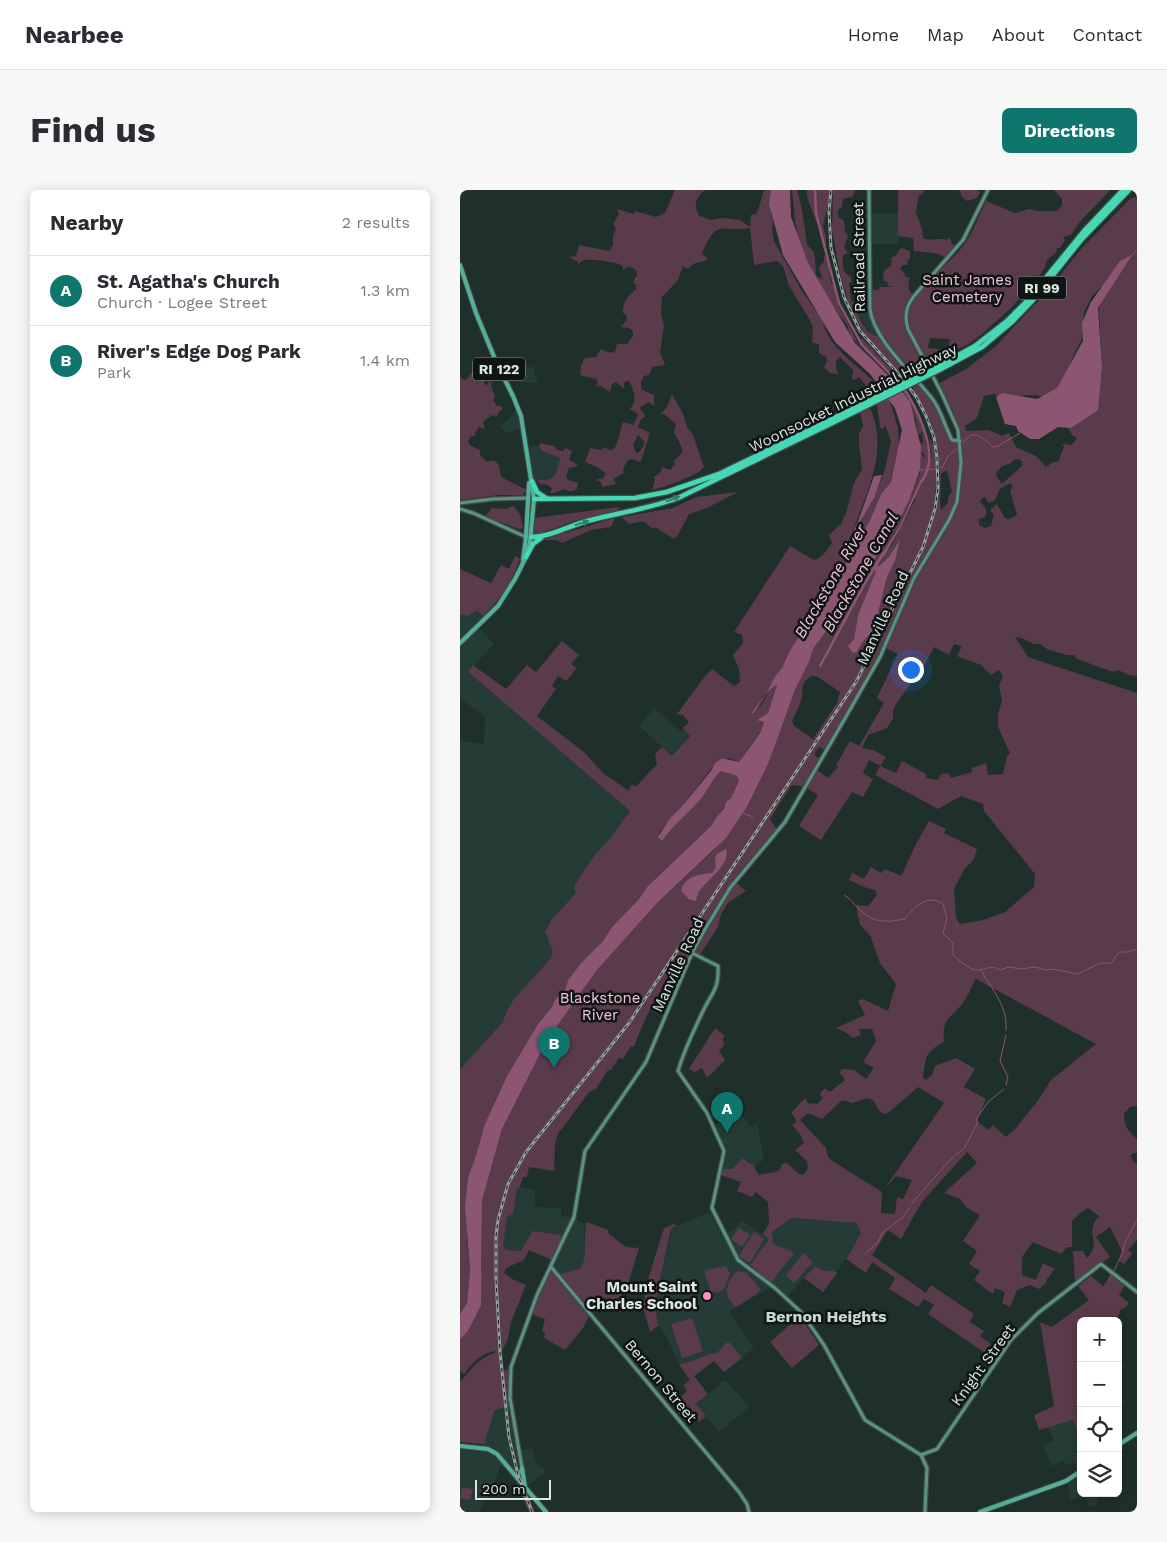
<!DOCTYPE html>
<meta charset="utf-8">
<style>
:root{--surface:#fff;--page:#f7f7f7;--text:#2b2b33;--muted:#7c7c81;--line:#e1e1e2;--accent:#0f766e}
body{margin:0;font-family:"Work Sans",sans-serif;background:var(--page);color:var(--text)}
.controls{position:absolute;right:15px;bottom:15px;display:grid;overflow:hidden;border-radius:8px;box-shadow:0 2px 12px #0003}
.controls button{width:45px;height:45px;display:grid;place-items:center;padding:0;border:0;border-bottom:1px solid var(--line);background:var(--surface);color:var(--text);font:25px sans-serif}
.scale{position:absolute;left:15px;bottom:12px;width:76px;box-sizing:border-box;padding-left:5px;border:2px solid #dee7e4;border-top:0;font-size:14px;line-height:18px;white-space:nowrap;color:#dee7e4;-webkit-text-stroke:4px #0e1513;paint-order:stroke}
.you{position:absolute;left:450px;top:479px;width:18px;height:18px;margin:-12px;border:4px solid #fff;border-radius:50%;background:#1a73e8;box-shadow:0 0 0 8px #1a73e833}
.badge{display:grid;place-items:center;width:32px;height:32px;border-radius:50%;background:var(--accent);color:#fff;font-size:16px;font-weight:700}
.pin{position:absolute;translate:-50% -41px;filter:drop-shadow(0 1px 2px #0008)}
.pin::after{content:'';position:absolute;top:26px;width:18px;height:15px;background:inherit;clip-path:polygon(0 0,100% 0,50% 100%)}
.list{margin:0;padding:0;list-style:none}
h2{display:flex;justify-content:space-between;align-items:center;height:65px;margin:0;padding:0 20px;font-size:21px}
h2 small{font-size:16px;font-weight:400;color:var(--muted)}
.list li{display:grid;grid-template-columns:32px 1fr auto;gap:15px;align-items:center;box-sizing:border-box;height:70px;padding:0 20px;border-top:1px solid var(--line)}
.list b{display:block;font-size:19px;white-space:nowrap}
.list p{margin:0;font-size:16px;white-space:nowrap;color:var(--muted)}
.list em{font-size:16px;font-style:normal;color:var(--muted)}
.icon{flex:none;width:28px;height:28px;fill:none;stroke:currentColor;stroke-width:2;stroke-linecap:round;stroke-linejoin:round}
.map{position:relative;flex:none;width:677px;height:1322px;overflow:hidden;border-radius:8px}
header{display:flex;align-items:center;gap:30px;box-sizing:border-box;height:70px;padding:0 25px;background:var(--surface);border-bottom:1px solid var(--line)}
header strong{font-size:24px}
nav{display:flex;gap:28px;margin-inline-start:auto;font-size:18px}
.intro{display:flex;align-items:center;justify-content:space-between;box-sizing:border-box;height:120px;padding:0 30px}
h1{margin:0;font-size:35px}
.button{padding:12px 22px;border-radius:8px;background:var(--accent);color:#fff;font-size:18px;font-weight:700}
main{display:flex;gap:30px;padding:0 30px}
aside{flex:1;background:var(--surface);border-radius:8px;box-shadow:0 2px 12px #0003}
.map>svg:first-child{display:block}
.built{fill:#243c35}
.green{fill:#5a3b4b;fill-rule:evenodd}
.water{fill:#8c5672}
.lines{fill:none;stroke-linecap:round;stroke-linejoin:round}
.stream{stroke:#8c5672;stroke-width:1}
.canal{stroke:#8c5672;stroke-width:2.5}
.secondary-casing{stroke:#404d49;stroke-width:5.5}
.primary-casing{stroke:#404d49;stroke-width:6}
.highway-casing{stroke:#404d49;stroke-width:7}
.secondary{stroke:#5b9284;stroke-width:3}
.primary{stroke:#52af99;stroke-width:4}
.highway{stroke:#47d7b5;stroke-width:4.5}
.rail-casing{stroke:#929e9a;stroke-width:3}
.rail{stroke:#0e1513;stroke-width:1;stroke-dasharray:4;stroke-linecap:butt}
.highway-bridge-casing{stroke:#404d49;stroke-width:7;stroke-linecap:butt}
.highway-bridge{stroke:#47d7b5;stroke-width:4.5}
.oneway{fill:#2d806c}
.poi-dot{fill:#fa8fc8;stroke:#0e1513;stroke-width:2}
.labels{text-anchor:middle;stroke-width:5;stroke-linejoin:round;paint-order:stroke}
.shield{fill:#0e1513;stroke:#a0a8a5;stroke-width:1}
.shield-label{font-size:14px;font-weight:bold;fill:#dee7e4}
.street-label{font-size:15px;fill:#dee7e4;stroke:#0e1513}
.park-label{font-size:15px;fill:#f5c2db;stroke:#0e1513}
.poi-label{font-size:15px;font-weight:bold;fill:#dee7e4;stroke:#0e1513;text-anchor:end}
.water-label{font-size:16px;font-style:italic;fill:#f5c1da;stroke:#0e1513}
.neighbourhood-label{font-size:16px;font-weight:bold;fill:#c6d9d2;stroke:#0e1513}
</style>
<header>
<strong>Nearbee</strong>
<nav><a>Home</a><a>Map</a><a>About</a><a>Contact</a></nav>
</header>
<div class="intro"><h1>Find us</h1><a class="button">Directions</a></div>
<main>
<aside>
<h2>Nearby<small>2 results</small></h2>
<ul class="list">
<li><span class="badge">A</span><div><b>St. Agatha's Church</b><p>Church · Logee Street</p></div><em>1.3 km</em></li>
<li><span class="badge">B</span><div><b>River's Edge Dog Park</b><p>Park</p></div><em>1.4 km</em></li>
</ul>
</aside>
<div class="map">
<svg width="677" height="1322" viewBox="0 0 677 1322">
<rect width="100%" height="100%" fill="#1f2f2a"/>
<!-- built -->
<path class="built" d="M411,23H438V54H411Z
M411,119L420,145L416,146L411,144L398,125L400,120Z
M36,170L75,178L74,185L77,188V193L58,191L43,186Z
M59,218L64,237L47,243L40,237Z
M76,255L82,261L100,267L98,283L93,288L86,289L84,290H71L68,258Z
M17,419L23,426L15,434L34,454L8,482L170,621L152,647L133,667L117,703L92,729L85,742L93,762L90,769L54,809L47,820L44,832L0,879V551L24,554L25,527L0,508V424L5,425Z
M194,518L220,541L223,538L230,545L212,566L179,536Z
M275,918L292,937L297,933L304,970L295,975L287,972L272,979H263L266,962L255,936Z
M57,997L75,1000L74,1016L102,1019L101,1026L113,1028L126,1034L124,1042L126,1058L125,1072L121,1078L98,1085L91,1078L105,1047L72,1041L61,1061L46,1060L42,1056L47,1026L53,1024Z
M250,1022L261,1044L274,1040L281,1030L309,1049L290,1075L311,1093L310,1072L313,1048L312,1042L332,1028L398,1033L402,1043L363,1102L344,1088L327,1107L314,1095L269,1122L294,1158L264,1182L254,1171L230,1190L219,1175L207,1147L198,1136L195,1114L212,1038Z
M265,1189L289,1217L259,1242L236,1215Z
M50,1216L59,1261L72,1258L76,1273L86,1281L65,1298L60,1297L59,1299L55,1290L41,1274L29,1305L18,1322H0V1259L21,1262L36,1220Z
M613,1230L621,1250V1303H636L638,1314L629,1316L625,1306L610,1310L607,1292L620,1283L613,1272L607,1276L603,1270L591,1276L583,1255L594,1251L588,1237Z"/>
<!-- green -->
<path class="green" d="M215,0H249H245C236,7 233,15 239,26L251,30L262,28L280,30L290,37L291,25L297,23L304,0H313L310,18L313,31L312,40L314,51L340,98L363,131C365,156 406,182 423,200L413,204L399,187L394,190L392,189L393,180L380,167C374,171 375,178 379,184L370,183L364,178L367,171L366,167L359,163V155L352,152L353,138L350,130L329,96L323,76L317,71L294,75L290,38C261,43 258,27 243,61L242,64L247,68V70L233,74L228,79L223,76L218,90L202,107L201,124L204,136L200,162L205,175L192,177L189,185L184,186C181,192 180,194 182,200L194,205V216L189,212L180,217L181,221L184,223L185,227L181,229L178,237L190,243L181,271L180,272L172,269L168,270L163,279L164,283L154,288V290L156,294L143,297L140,291H137L138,289H142L145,286V283L137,277L125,272L126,270L130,258L141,260L145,257L149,260L154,259C158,254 160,240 163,232L173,235L178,225L176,222L169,219C178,214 174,199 169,191H166L164,193V199L156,192L152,194L150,202L140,196L136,197L138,192L136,189L120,185C121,178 121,173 125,168L136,167L141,159L151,163L155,161L157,154H167L173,146V141L169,138L161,137L167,130L166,125L163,123C162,111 169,106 176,99V95L173,92L177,85L176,80L169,76L163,80V76C158,72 131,69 123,70L118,75V72L109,67L116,66L119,55L149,61L153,55V46L156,39L153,34L159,24L157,19L174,24L175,21L196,27L205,23ZM178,245L185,252L183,257L178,263H176L173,255Z
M332,0H337L342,19L347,55L353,61L355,68L356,86L362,89L359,78L364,71V65L368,70L371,93L375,95L378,114L398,153L440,194H438L390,146L387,135L356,94L340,57L335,32Z
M347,0H370L368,16L363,35L366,48V57L364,61L358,36L347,7Z
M373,0H394L395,2L392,7L383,9L382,17L378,20V27L384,31L385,43L388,46C387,52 381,56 388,63L383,65C382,73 382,83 390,86L392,91L389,93L391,111L395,112L396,114L395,119C401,129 404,142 416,146L420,145L411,119V100H419V97H435L428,96L427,92L424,91C422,84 424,79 431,76L432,67L436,66L438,61L442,58L450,61V68L447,71L448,75H443L440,79L445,84V86L450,88C447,95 448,100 454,107L449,116L448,126C455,94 491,76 507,50C515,38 520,24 526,11L555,23L569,19L577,21H596L602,16V9L594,0H650C637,16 621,27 611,45L603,47L605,50L600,58H597L596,63L587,70L585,77L579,86L551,118L521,145L507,155L467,173L461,179L444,189L406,147L390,118L380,84L372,40ZM470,148L489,149L490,151L487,160L468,158Z
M438,0H464L463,4L459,5L456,22L462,39L463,48C471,52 478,47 486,50L490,48L492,54L498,56L487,68L475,63L454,61L453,48L438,46Z
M499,0H517L520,2L517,8L507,11L502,7Z
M677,7V486L669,485L658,480L653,482L617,469L614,465H607L587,459L580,454H574L562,448L555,447L568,467L677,503V916L670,917L664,924C664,936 668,941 677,949V963H673L670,966L675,973H677V1050L668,1060L673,1063L664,1074L659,1071L662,1061L650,1037L636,1047L650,1067L615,1093L613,1061H623L627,1068C643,1051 623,1045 639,1026L628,1018L620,1023L612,1031V1057H607L601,1064L573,1052L562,1067V1085L576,1090L583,1073L595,1079L587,1089L586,1093L579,1099L570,1095L557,1100L550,1117L542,1113L545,1102L535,1098L533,1104L514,1090L520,1081L509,1074L517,1061L503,1051L520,1025L507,1018L500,1009L484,1003L517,973L507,962L462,1012L441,1049L428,1040L412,1065L466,1103L471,1095L514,1124L510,1132L524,1141L520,1146L531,1154L525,1163L468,1124L474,1115L464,1109L458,1117L429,1099L435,1088L412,1072L406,1083L386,1069L401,1043L397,1033L332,1028L312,1042L313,1054L331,1061L334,1064L322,1078L311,1093L290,1075L309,1049L303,1044L309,1033L308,1012L296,1002L292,1007L277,1001L281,992L261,985L263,979H272L283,968L287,972L295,975L294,977L299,985L319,981L322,974L327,973L340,985L344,984L348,978L347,971L335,960L344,953L340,944L332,935L337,931L331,923L345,908L349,915L352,913L357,914L363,908L360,904L365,898L370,902L385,890L379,882L383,879L394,880L406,889L414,878L403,872L416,851L412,839H399L401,845L393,848L385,842L376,838L405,825L398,811L403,809L428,821L436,794L420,773L410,745L400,735L396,715L408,716L417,705L415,700L404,697L389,690L392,683L404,689L411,677L421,683L425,679L441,686L457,652L469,631L486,639L484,643L517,659L514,669L504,680L494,699L496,728L500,734L523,730L545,722L574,697L575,684L524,621L523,614L501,606L478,619L415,585L420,576L409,570L403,583L413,589L403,607L392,602L361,650L339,636L358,605C350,600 341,594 331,596L310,629L317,640L274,691L286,701L269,712L261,724L258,737L239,766L233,763L225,781L214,777C209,792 204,797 196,809C187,824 180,840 174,857L171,856L163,869L159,868L150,881L148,880L136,899L129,902L98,944L95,954L94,981L69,977L67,987H63L60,997L57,998L53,1024L47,1027L43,1056L46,1060L61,1061L72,1041L100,1045L105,1047L94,1071L69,1060L64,1070L46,1078L44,1083L52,1089L66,1095L51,1132L48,1149L42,1161L43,1181L50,1179L49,1194L50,1216L35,1220L24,1254L0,1252V1192C11,1180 19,1167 35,1163V1161C20,1164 13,1172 4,1184L0,1181V1150L8,1141L22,1076V1011L42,939L87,850L137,780L198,712L253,661L278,630L287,617L309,572L335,500L349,472L353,459L383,419L409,377L416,381L398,425L394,449L388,456L397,462L402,453L414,439L427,387L435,371L439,350L429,367L419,376L414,371L424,351L435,338L453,299L460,283L459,262L461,263L464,268L465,267L464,264L460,261V254L463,252L462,243L461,242L460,244H458L456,230L441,199L443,198L449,207L461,233L470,269L472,268L469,247C481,267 476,298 473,320L476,323C482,291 481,258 469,228C464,217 455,207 453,197L460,194L475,211L492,247L494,249L501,250C500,231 487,211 478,194L506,179L535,157L585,104L621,59L671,8ZM642,96L639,120L642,182L639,204L608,238L612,245L617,248L612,255L602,254L604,257L598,272H593L586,277L576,266L556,257L549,243L542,246L529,240L506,241L505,236L517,228L524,206L535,204L540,209L567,205L585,206L601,198L614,164L622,149L624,122L632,106ZM555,269H559L562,272V276L543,293H541L536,285C538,279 543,274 550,274ZM487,280L492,301L488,308V313L481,320L480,310L481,284ZM550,293L553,296L550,301L557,325L549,329L545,328L537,314L531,319V322L534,324L531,336L525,338L519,335V329L525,327C528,320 525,316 520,312L521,309L525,307L529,313L535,310L540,299ZM455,301V310L441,337L430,358L423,362L439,337ZM494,454L502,456L497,466L521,475L531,485L539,480L543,486L539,495L542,511L538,523V537L550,563L547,567L543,584L528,585L526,573L511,578L512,582L491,588L488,583L481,584L478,590L466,588V584L442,571L436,583L420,576L426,567L413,560L402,558L408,545L427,538L433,528V521L436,514L465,474L474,457L489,465ZM426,458L438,464L417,508L424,513L399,556L390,551L376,575L378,577L368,588L357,580L362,570L354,565L359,557L367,561ZM352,486L358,487L380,502L377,513L353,549L334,536L332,531C335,524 339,518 341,511C345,500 338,493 352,486ZM516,789L636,854L591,890L579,909L556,938L546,947L533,935L528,940L517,931L526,909L504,897L515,879L496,868L475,876L472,885L466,890L463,887C466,867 465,862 484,852C482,828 489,830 502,814C508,807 511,797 516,789ZM458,897L484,913L425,998L436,986L452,990L443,1009L437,1007L435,1024L421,1023L422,1002L371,970L368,967L366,958L340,930L348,923L362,929L382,910L393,913L407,908L413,910L419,920L423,924L428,923Z
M400,148L403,149L440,189L441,193L401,153Z
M20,172L24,180L27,181L25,184L26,189L24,194L27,195L29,191L32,193L31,196L35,207L33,210L37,216L40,215L43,218L38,223L37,227L33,225L26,229L23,232L25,239L19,237L15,243V246H11L8,252L11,256L20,260V265L27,272L34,270L39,275L41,287L67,300L62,305H39L0,310V187L4,190L7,189Z
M212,204L223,224L227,237L233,245L244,277C238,286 204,297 192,300L195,290L194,287L201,282L202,277L210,280L215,274L214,271L222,263V258L214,242L216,234L204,224H200L207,217Z
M429,208L438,238L439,255L431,292L421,304L411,328L386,373L329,462L322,478L315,486L306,504L292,522L301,515L311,498L317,495L308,523L299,529L304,532L300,542L279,572L269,568L259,569L224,614L210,628L199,644L202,651C213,635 228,624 240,610C248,601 252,589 261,581L277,586L279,591L271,608L266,612L264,619L258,625L251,636L187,697L179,709L152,737L143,751L122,772L108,790L106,798L95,810L92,817L78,834L47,886L24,936L18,959L8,988L7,1048L10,1080L7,1113L0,1124V879L43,832L47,820L54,809L90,769L93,762L85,742L92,729L116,703L114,696L133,667L152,646L170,621L8,482L13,475L46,499L67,475L76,482L102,451L119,465L111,474L117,478L106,491L98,486L92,496L96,499L77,526L124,562L143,583L169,601L170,595L177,596C183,588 190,582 197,574L195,564L202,557L212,566L230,546L223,538L229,532L223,525L217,524C229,509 238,493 252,479L274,496L280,492L279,479L273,465L283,453L282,445L274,442L330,356L354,370C362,368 367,360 372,353L369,345L381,334L386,323L394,293L402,279L399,253V244L403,236L400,222L410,218C432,266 400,312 388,357L407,317L415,306L425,279L431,252L426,237L425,236L422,239L420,237L417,214Z
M80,253L94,256L97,260L103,261L106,258L112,261L109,270L117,274V276L109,278L106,286L108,290L118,293L117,299C113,302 108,302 104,299L94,303H90L92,299L88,295L80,294L77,290C98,291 96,284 100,268L82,261L79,257Z
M278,302L247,318L229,324L218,345L214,349L195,337L193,339L183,331L169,334L162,327L213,318L236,307Z
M51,316H54L60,324L63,338L59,339L25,327L32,318L47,319Z
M159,317L157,322L117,330L76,345L74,344L75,328Z
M155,328L151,337L131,340L102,353L97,350H81Z
M55,366L60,369C52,391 40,410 23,426L17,420L8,426L0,424V379L31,393L41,375L49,379Z
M255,838L265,846L263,848L264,855L259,861L265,870L247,888L242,878L235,882L229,879Z
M127,1032L148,1040L149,1044L166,1057L179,1058L165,1104H162L161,1116L140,1106L123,1138L105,1160L84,1148L85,1143L82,1141L85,1129L70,1124L91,1078L98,1085L121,1078C129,1063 122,1047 127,1032Z
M214,1034L217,1035L212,1038L210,1043L195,1114L198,1136L190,1142L183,1117L189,1086L204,1038Z
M279,1038L290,1045L282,1057L271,1049Z
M294,1042L304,1049L290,1073L279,1066Z
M344,1063L353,1072L334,1093L326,1086L327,1084Z
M266,1076L270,1083L265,1098L258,1103L251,1101L245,1084V1080Z
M356,1076L363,1081H374L377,1083L363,1102L344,1088Z
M277,1081L286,1082L300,1099L299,1102L276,1117C262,1107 266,1091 277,1081Z
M652,1085L665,1095L659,1105L669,1113L663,1119L662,1118L659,1122L660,1123L654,1131H621V1250L613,1230L579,1240L574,1225L594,1216L580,1132L592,1137L629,1110L618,1096L631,1086L643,1096Z
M340,1126L359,1155L332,1178L310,1152Z
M232,1128L243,1161L222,1168L211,1134Z
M266,1153H270L282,1168L264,1182L254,1171L234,1186L248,1204L236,1214L246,1226L239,1232L219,1209L227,1201L223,1195L230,1190L219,1174C233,1173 243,1164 257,1163Z
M2,1297L13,1299L10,1310L0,1308Z
M60,1297L69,1307L75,1322H69L59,1299Z"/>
<!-- water -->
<path class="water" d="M311,0H330L331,27L348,73L395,153L432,189L450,212L461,257L460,280L449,310L435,338L424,351L414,371L419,376L429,367L440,349L435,371L427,387L414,439L402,453L397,462L393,463L388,456L394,449L398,425L416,381L409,377L385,413L383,419L353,459L349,472L335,500L309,572L287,617L266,648L198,712L137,780L87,850L42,939L22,1011L21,1115L8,1141L0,1150V1124L7,1113L10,1080L5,1016L8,988L18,959L24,936L47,886L78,834L92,817L95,810L106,798L108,790L122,772L143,751L152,737L179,709L187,697L251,636L258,625L264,619L266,612L271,608L279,591L277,586L261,581C252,589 248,601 240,610C228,624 213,635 202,651L198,647L210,628L224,614L251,581L255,573L262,568L279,572L300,543L304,532L297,530L308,523L317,495C306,499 301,516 292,524V522L306,504L315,486L322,478L329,462L386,373L411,328L421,304L431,292L442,240L435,218L410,184L375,152L323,65L309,14Z
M672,65L638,118L642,178L638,220L611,238L598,237L579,249H570L558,241L556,236L545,234L536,207L542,203L577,209L597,198L623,151L622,133L631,112L660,71Z
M422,285L415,306L401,330L391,358L389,360L392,344L399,329L414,286Z
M461,289L463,290L441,337L424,366L423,362L439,337Z
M266,659C271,675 245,691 238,703C238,704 236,710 236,711L229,709L221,701C225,686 239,684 252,683L256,677L255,668L257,664Z"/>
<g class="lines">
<!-- stream -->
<path class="stream" d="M672,65L677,60
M503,253L510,245C522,244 524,250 533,257L538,256L560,243
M480,278H482L488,266L498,258
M460,280L476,279
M283,623L293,627
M384,705C390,708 392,712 396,716C413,733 422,733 445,729C455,717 466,703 483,714L487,729L483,743L493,753V765C499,770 509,780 517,780C527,780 530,774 540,780L549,777L561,779L575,777L586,780L592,779L618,784L640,773H649
M650,773L652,772L659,762H667L677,759
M521,780C532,800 548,816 546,840
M546,845L540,871L548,887L546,895
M452,1013L491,969L505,957L517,934V928L528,912L544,899
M405,1064L418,1052L422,1043L443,1027L450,1017
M654,1081L661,1066L666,1050L677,1030
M648,1091L651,1085"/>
<!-- canal -->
<path class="canal" d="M355,0L356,23L379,113L402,155L440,194
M444,199C456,216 472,251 469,273C468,279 465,286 462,291
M360,476L405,393L424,362"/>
<!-- secondary casing -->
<g class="secondary-casing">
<path id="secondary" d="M409,0L410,119C414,151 455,185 474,211C482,223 485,237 492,250L500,251
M0,313L33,309L68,308
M0,319L13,323L66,347
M232,763L258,776C259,799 253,801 244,819C234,840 224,860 218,881L247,923L264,961L252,1018L278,1070L315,1098L341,1122L364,1155L405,1230L461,1265L467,1278L465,1322
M91,1077L279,1302L287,1314L289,1322
M461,1265L477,1259L551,1150L578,1123L641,1074L677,1102
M57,1288L62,1278L50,1208L51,1177L77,1105L114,1027L125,961L186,872L232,763L244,741L270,698L325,632L384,530L420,467L454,388L489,330L497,312L501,272L498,240L481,202L448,139C444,127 446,116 454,106L503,50L528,0"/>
</g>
<!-- primary casing -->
<g class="primary-casing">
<path id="primary" d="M0,75L16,123L37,174L53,206L61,226L74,309L70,352L66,367L55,389L38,416L0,453
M63,370L66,347L69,293
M658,1255L677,1243
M0,1256L28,1259L37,1264L86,1322
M62,1278L65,1297
M520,1322L606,1291L621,1281"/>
</g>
<!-- highway casing -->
<g class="highway-casing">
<path id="highway" d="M480,175L515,156L547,131L567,111L625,40L663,0
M481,179L522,157L553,131L572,111L621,50L669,0
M72,291L77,302L86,308
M74,309L175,308L207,302L259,284L366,232
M71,347C90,347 109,336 127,331C157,323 188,319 218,308L368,235
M66,367L73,354L81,348"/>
</g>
<!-- secondary -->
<use href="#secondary" class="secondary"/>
<!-- primary -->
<use href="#primary" class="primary"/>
<!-- highway -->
<use href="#highway" class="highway"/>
<!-- rail casing -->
<g class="rail-casing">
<path id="rail" d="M72,1322L58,1285L49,1247L40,1162L36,1089V1046L38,1030L48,994L66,962L169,833L396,492L463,357L475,319L478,298L477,268L474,247L466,226L457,208L443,189L400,141L384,107L371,58L369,22L371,0"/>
</g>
<!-- rail -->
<use href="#rail" class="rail"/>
<!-- highway-bridge casing -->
<g class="highway-bridge-casing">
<path id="highway-bridge" d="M366,232L480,175
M368,235L481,179"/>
</g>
<!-- highway-bridge -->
<use href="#highway-bridge" class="highway-bridge"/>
</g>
<!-- one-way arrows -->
<defs><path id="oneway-solid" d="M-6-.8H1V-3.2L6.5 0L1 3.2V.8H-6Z" transform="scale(1.25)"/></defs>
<g class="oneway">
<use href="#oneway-solid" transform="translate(213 309) rotate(-20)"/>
<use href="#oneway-solid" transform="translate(122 333) rotate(-17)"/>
</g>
<!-- markers -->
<circle class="poi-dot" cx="247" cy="1106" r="5"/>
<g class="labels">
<!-- shield labels -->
<g class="shield">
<rect x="558" y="86.5" width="48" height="23" rx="4"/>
<rect x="13" y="167.5" width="52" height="23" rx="4"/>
</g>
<g class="shield-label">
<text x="582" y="103">RI 99</text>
<text x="39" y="184">RI 122</text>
</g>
<!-- street labels -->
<g class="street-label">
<text transform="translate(399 67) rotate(-91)" y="5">Railroad Street</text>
<text transform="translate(393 208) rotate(-26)" y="5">Woonsocket Industrial Highway</text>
<text transform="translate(423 428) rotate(-65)" y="5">Manville Road</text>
<text transform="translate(218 775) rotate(-65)" y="5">Manville Road</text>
<text transform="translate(523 1175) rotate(-54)" y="5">Knight Street</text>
<text transform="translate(201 1191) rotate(50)" y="5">Bernon Street</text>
</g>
<!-- park labels -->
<g class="park-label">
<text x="507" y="95">Saint James<tspan x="507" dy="17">Cemetery</tspan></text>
<text x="140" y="813">Blackstone<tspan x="140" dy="17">River</tspan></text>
</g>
<!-- poi labels -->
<g class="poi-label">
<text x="237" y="1102">Mount Saint<tspan x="237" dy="17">Charles School</tspan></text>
</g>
<!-- water labels -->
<g class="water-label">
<text transform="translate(400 382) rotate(-60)" y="6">Blackstone Canal</text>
<text transform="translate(370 391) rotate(-60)" y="6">Blackstone River</text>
</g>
<!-- neighbourhood labels -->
<g class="neighbourhood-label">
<text x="366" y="1132">Bernon Heights</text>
</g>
</g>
</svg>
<div class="controls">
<button>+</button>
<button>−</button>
<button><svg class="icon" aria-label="locate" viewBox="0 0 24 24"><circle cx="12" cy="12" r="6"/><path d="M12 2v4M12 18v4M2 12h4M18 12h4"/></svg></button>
<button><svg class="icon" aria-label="layers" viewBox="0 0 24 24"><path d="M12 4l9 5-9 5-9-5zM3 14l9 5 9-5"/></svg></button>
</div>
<div class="scale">200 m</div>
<div class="you"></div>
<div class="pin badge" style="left:267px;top:943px">A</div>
<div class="pin badge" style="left:94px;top:878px">B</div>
</div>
</main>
